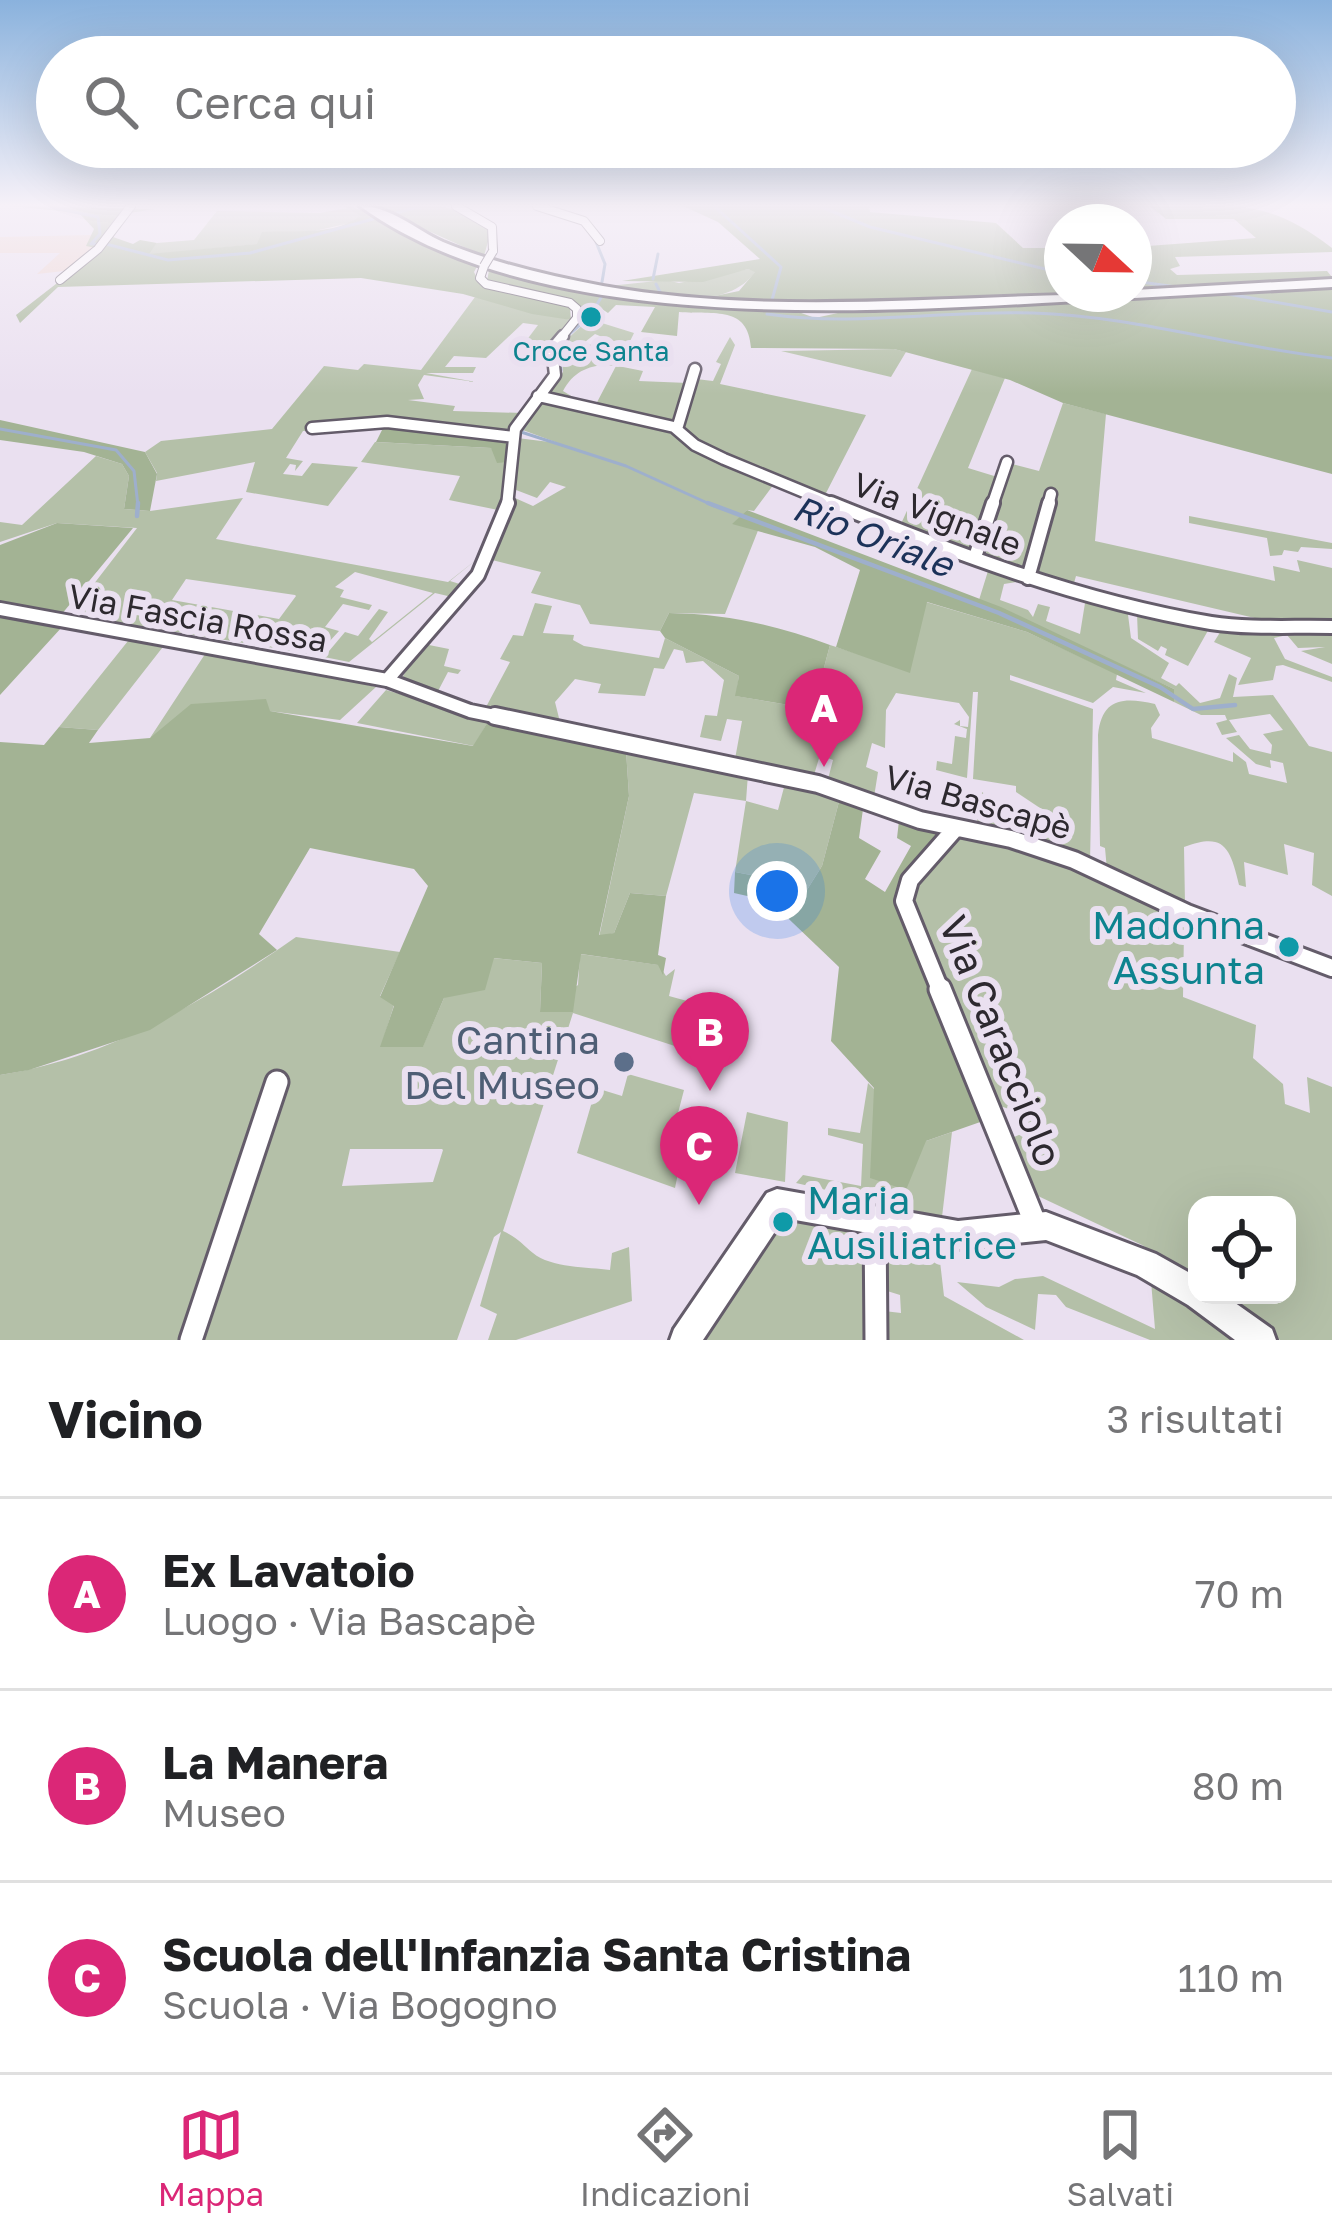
<!DOCTYPE html>
<html lang="it">
<meta charset="utf-8">
<style>
:root{--surface:#fff;--page:#f6f6f6;--text:#202124;--muted:#757577;--line:#e0e0e0;--accent:#db2777}
body{margin:0;font-family:"Golos Text",sans-serif;background:var(--page);color:var(--text)}
.controls{position:absolute;right:36px;bottom:36px;display:grid;overflow:hidden;border-radius:24px;box-shadow:0 12px 48px #0002}
.controls button{width:108px;height:108px;display:grid;place-items:center;padding:0;border:0;border-bottom:3px solid var(--line);background:var(--surface);color:var(--text);font:60px sans-serif}
.compass{position:absolute;left:1044px;top:204px;width:108px;height:108px;border-radius:50%;background:var(--surface);box-shadow:0 12px 48px #0002;rotate:112deg}
.you{position:absolute;left:777px;top:891px;width:42px;height:42px;margin:-30px;border:9px solid #fff;border-radius:50%;background:#1a73e8;box-shadow:0 0 0 18px #1a73e833}
.badge{display:grid;place-items:center;width:78px;height:78px;border-radius:50%;background:var(--accent);color:#fff;font-size:39px;font-weight:700}
.pin{position:absolute;translate:-50% -99px;filter:drop-shadow(0 3px 6px #0008)}
.pin::after{content:'';position:absolute;top:63px;width:42px;height:36px;background:inherit;clip-path:polygon(0 0,100% 0,50% 100%)}
.list{margin:0;padding:0;list-style:none}
h2{display:flex;justify-content:space-between;align-items:center;height:156px;margin:0;padding:0 48px;font-size:51px}
h2 small{font-size:39px;font-weight:400;color:var(--muted)}
.list li{display:grid;grid-template-columns:78px 1fr auto;gap:36px;align-items:center;box-sizing:border-box;height:192px;padding:0 48px;border-top:3px solid var(--line)}
.list b{display:block;font-size:45px;white-space:nowrap}
.list p{margin:0;font-size:39px;white-space:nowrap;color:var(--muted)}
.list em{font-size:39px;font-style:normal;color:var(--muted)}
.icon{flex:none;width:66px;height:66px;fill:none;stroke:currentColor;stroke-width:2;stroke-linecap:round;stroke-linejoin:round}
.map{position:relative;flex:none;width:1332px;height:1340px;overflow:hidden}
.search{position:absolute;background:var(--surface);box-shadow:0 12px 48px #0002;left:36px;right:36px;top:36px;height:132px;display:flex;align-items:center;gap:30px;box-sizing:border-box;padding:0 42px;border-radius:66px;color:var(--muted);font-size:45px}
.sheet{height:732px;background:var(--surface)}
nav{display:flex;justify-content:space-around;align-items:center;box-sizing:border-box;height:168px;border-top:3px solid var(--line);background:var(--surface);font-size:33px;color:var(--muted)}
nav a{display:grid;justify-items:center;gap:6px}
nav .on{color:var(--accent)}
.map>svg:first-child{display:block}
.industrial{fill:#eed4cf}
.green{fill:#b4c0a8;fill-rule:evenodd}
.forest{fill:#a3b394}
.lines{fill:none;stroke-linecap:round;stroke-linejoin:round}
.stream-far1{stroke:#9eafcc;stroke-width:3}
.stream{stroke:#9eafcc;stroke-width:4.5}
.street-far4-casing{stroke:#645c6a;stroke-width:10}
.street-far3-casing{stroke:#645c6a;stroke-width:15}
.street-far2-casing{stroke:#645c6a;stroke-width:18}
.street-far1-casing{stroke:#645c6a;stroke-width:22}
.street-casing{stroke:#645c6a;stroke-width:27}
.secondary-casing{stroke:#645c6a;stroke-width:6}
.highway-casing{stroke:#645c6a;stroke-width:6}
.street-far4{stroke:#fff;stroke-width:8}
.street-far3{stroke:#fff;stroke-width:10}
.street-far2{stroke:#fff;stroke-width:12}
.street-far1{stroke:#fff;stroke-width:16}
.street{stroke:#fff;stroke-width:21}
.secondary{fill:#fff;fill-rule:evenodd}
.highway{fill:#fff;fill-rule:evenodd}
.street-bridge-casing{stroke:#645c6a;stroke-width:10;stroke-linecap:butt}
.street-bridge{stroke:#fff;stroke-width:8}
.culture-dot{fill:#0f9aa8;stroke:#eae0f0;stroke-width:4.5}
.service-dot{fill:#5c6f8a;stroke:#eae0f0;stroke-width:4.5}
.labels{text-anchor:middle;stroke-width:12;stroke-linejoin:round;paint-order:stroke}
.far-culture-label{font-size:27px;fill:#0d838f;stroke:#eae0f0}
.street-label{font-size:33px;fill:#2d292f;stroke:#eae0f0}
.water-label{font-size:36px;font-style:italic;fill:#1c3259;stroke:#eae0f0}
.near-culture-label{font-size:39px;fill:#0d838f;stroke:#eae0f0;text-anchor:end}
.near-service-label{font-size:39px;fill:#4e5e75;stroke:#eae0f0;text-anchor:end}
.near-street-label{font-size:39px;fill:#2d292f;stroke:#eae0f0}
</style>
<div class="map">
<svg width="1332" height="1340" viewBox="0 0 1332 1340">
<rect width="100%" height="100%" fill="#eae0f0"/>
<!-- industrial -->
<path class="industrial" d="M93,235L87,246H99L73,270L37,274L60,253H0V237Z"/>
<!-- green -->
<path class="green" d="M348,208L361,216L350,223L258,244L147,255L157,243L194,240L217,211L320,213Z
M748,269L756,271C723,316 656,292 609,286L666,280L679,283Z
M475,297L571,320L545,347L539,342L541,347L523,345L538,325L523,323L486,358L454,356L445,367H476L473,373H426L476,382L424,375L418,385L424,399L408,400L455,406L453,411L522,413L510,436L416,426L303,431L286,458L303,461L295,471L296,465L290,464L283,474L302,476L312,463L358,467L328,506L246,492L255,462L156,481L157,473L145,452L161,441L272,429L324,366L358,370L364,364L421,370Z
M589,319L634,333L618,366L643,371L639,381L688,383L676,424L594,408L616,366C593,363 574,370 563,391L586,405L546,396L563,372L561,347L583,358L609,362L613,353L585,354L570,345L619,344L595,334L585,342H564Z
M730,337L735,345L720,384L866,415L825,495L708,449L680,429L696,379L713,381L721,364L716,362Z
M894,349L906,352L891,377L781,351Z
M972,369L1005,378L968,468L1004,479L1012,464L1039,471L1063,403L1106,414L1095,541L1275,581L1273,566L1300,572L1297,560L1332,568V623L1259,619L1076,576L1074,583L900,526Z
M538,400L671,428L774,484L754,511L747,510L734,523L759,528L725,614L669,613L660,631L590,624L580,605L531,593L541,572L492,560L497,543L450,581L463,585L452,597L435,593L349,662L324,657L345,632L358,636L379,609L388,612L369,639L372,642L433,593L355,572L335,587L344,590L340,597L372,605L369,610L343,604L325,627L339,631L317,655L115,622L117,615L73,611L137,528L57,523L0,542V522L22,525L96,456L122,464L129,476L124,509L150,511L243,498L216,539L448,582L500,541L515,498L533,506L566,487L550,482L537,498L516,490L517,438L558,443L520,429ZM186,579L295,595L296,596L279,619L172,600Z
M375,442L491,448L508,462L503,511L449,500L460,476L361,462Z
M1189,516L1332,543V549L1301,547L1298,552L1284,550L1282,555L1270,556L1267,538L1189,523Z
M988,571L1023,581L1004,584L1000,600L1028,610L1033,617L1038,604L1050,607L1046,621L1080,634L1085,603L1093,604L1096,599L1127,607L1131,638L1169,663L1161,678L1176,686L1179,683L1200,703L1220,698L1229,674L1237,678L1233,697L1273,695L1309,746L1332,752V896L1312,885L1314,853L1284,844L1288,875L1244,862L1246,887L1239,885C1230,847 1224,832 1184,847L1185,904L1107,870L1105,848L1100,846L1098,735C1102,698 1123,697 1155,704L1160,715L1151,728L1152,738L1233,762V752L1246,762L1249,774L1287,783L1283,763L1270,760L1271,768L1256,764L1226,738L1239,735L1250,749L1271,754L1272,745L1263,734L1283,730L1270,714L1229,720L1237,732L1222,735L1216,723L1227,720L1225,715H1201L1174,702V689L979,600Z
M926,602L1027,632L1117,674L1116,680L1146,693L1113,687L1093,703L1010,675V680L1093,709L1090,863L977,829L978,796L983,792L985,816L1046,839V812L1016,792V786L973,779L978,692H973L967,778L936,770L937,761L952,764L955,736L966,738L967,729L954,724L960,720V726L968,727L969,717L959,703L896,693L886,710L885,748L872,743L866,767L878,772L874,797L828,779L833,760L820,755L814,775L735,759L742,721L727,719L721,741L700,737L705,715L717,716L724,680L703,661L686,663L683,651L674,649L664,669L654,668L645,696L598,693L601,684L575,679L555,702L560,722L555,725L486,707L510,662L500,659L513,635L523,636L535,603L552,606L543,633L574,635L573,640L584,646L659,658L665,638L739,676L736,696L813,709L830,645L858,654Z
M1137,614L1210,627L1188,666L1165,655L1167,649L1161,646L1158,651L1138,639Z
M1224,626L1332,633V664L1301,651L1325,647L1298,648L1287,635L1274,638L1285,659L1332,677V682L1283,665L1276,666L1273,680L1238,685L1251,658L1214,642Z
M132,636L166,643L98,730L59,727Z
M424,644L449,649L444,666L461,670L458,674L448,672L437,693L409,684L403,676Z
M209,648L376,687L340,720L269,711L150,738Z
M386,690L489,720L474,746L357,723Z
M626,750L748,774L746,801L778,810L787,776L841,794L822,866L805,893L772,879L735,872L746,801L694,793L666,896L630,893L614,933L599,937L629,796Z
M962,832L1072,864L1226,932L1225,942L1184,928L1183,997L1256,1025L1253,1058L1283,1084L1285,1104L1310,1113L1307,1077L1332,1087V1340H1280L1217,1295H1287V1205H1197V1281L1142,1245L1038,1196L1010,1139L1021,1134L1024,1114L1000,1106L909,903V893Z
M296,937L400,952L380,996L394,1005L381,1047L423,1046L444,998L493,958L542,963L540,1012L578,985L580,954L659,965L666,976L675,969L669,996L698,1004L684,1049L573,1013L503,1231C518,1238 522,1244 533,1253C551,1268 588,1267 610,1270L612,1253L629,1247L632,1301L516,1340H488L497,1314L480,1306L501,1232L494,1237L457,1340H0V1075C109,1058 207,1000 296,937ZM350,1149H442L443,1150L433,1182L342,1186Z
M628,1074L684,1090L676,1121L688,1125L675,1188L577,1153L596,1088L622,1096Z
M868,1083L926,1141L952,1132L942,1217L796,1183L803,1175L861,1186L863,1144L828,1135V1128L860,1133Z
M747,1112L788,1122L785,1182L735,1173Z
M781,1216L868,1233L869,1340H701Z
M892,1239L938,1244L944,1296L1024,1340H884V1311L901,1313L900,1295L884,1290Z
M1043,1276L1155,1329L1151,1281L1250,1340H1150L1066,1307L1056,1295L1038,1294L1035,1330L986,1307L957,1282L999,1287L1015,1279Z"/>
<!-- forest -->
<path class="forest" d="M12,206L154,209L130,213L113,237L133,244L140,240L157,243L149,254L257,244L262,232C294,230 333,236 360,216L344,206C364,206 450,251 480,261L474,272L481,286L562,304L570,308L571,320L532,314L463,294L361,278L58,287L20,323L16,315L101,249L86,246L94,229L79,213Z
M373,206C414,206 461,198 491,231L484,256Z
M683,206H869L870,212L996,223L1023,248H1062V294H1070C948,301 827,310 705,298L739,291L755,272L748,269L703,282L622,281L760,259L718,222Z
M1150,206C1230,206 1265,196 1332,248V252L1175,257L1180,266L1170,269L1177,275L1327,271L1332,277L1134,290V247L1256,238L1234,219H1166Z
M490,265L731,307L793,310L815,318L847,311L1332,287V474L1063,403L1010,380L894,349L751,348C748,305 715,315 679,312L677,336L641,332L655,307L616,305L608,313L599,307L595,316L578,305L487,281Z
M0,420L145,452L157,474L150,511L124,509L129,476L122,464L84,452L0,440Z
M386,422L509,437L508,462L497,463L491,448L376,442Z
M747,510L1001,607L1174,689V702L1027,632L927,602L910,673L836,647L860,570L815,547L732,524Z
M57,523L133,528L61,615L0,604V545Z
M0,613L62,627L0,695Z
M669,613C728,614 775,625 830,645L813,709L735,696L739,676L665,638L660,631Z
M266,699L270,711L473,746L489,720L626,750L629,796L599,935L614,933L630,893L666,896L658,955L666,958L663,975L658,965L581,954L573,1012H540L542,963L494,958L485,990L444,998L423,1047H380L394,1006L380,997L428,886L414,869L310,848L259,934L277,950L150,1030L29,1070L0,1075V742L44,745L59,727L98,730L89,743L150,738L191,704Z
M841,794L864,802L859,838L881,851L865,879L885,892L911,846L897,838L900,812L941,833L905,871L896,897L986,1120L926,1141L906,1190L870,1178L874,1088L831,1041L839,967L770,901L734,893L735,872L772,879L805,893L822,866Z"/>
<g class="lines">
<!-- stream-far1 -->
<path class="stream-far1" d="M45,206L98,217L100,234L91,244H96
M714,206L781,267L772,300
M819,206L870,227L1062,273
M392,214L422,206
M596,242L605,264L602,282
M106,244L168,260L250,253L373,219
M653,279L658,254
M1134,281L1176,287
M656,284L660,292
M1228,294L1332,312
M767,314C856,327 943,310 1033,313C1134,316 1232,347 1332,358
M566,337L591,315L603,294
M551,389L561,370L558,347
M532,415L521,432L626,466L714,506
M0,429L116,450L134,471L138,506"/>
<!-- stream -->
<path class="stream" d="M708,503L999,613L1160,687L1193,709L1235,705
M137,516L138,503"/>
<!-- street-far4 casing -->
<g class="street-far4-casing">
<path id="street-far4" d="M456,206L492,227L493,251
M537,206L584,221L600,241
M484,266L480,278L486,284L570,303L577,309V318L560,339
M60,280L98,249L131,206"/>
</g>
<!-- street-far3 casing -->
<g class="street-far3-casing">
<path id="street-far3" d="M538,396L674,427L695,445L724,459L838,506
M312,428L387,422L514,437
M677,429L695,369
M507,506L515,429L555,375L552,349L563,336
M992,506L1007,462
M1048,506L1051,494"/>
</g>
<!-- street-far2 casing -->
<g class="street-far2-casing">
<path id="street-far2" d="M831,503C954,553 1080,601 1211,623C1251,629 1292,626 1332,627
M975,557L993,503
M1028,578L1049,503
M0,609L387,680L470,711L509,719
M387,680L478,575L508,503"/>
</g>
<!-- street-far1 casing -->
<g class="street-far1-casing">
<path id="street-far1" d="M495,716L818,784L920,820L1011,839L1074,860L1187,913L1332,968
M941,992L904,901L910,880L954,830"/>
</g>
<!-- street casing -->
<g class="street-casing">
<path id="street" d="M940,989L1036,1225
M875,1220L876,1340
M191,1340L277,1082"/>
</g>
<!-- secondary casing -->
<g class="secondary-casing">
<path id="secondary" d="M777,1189L958,1221L1046,1212L1156,1254L1197,1277V1295H1224L1272,1329L1276,1340H1235L1188,1305L1137,1275L1046,1240L958,1249L784,1218L703,1340H670L674,1329L767,1193Z"/>
</g>
<!-- highway casing -->
<g class="highway-casing">
<path id="highway" d="M360,206C391,206 416,230 443,242C494,263 549,276 603,286C778,317 958,294 1134,294V290L1332,279V287C1235,292 1138,298 1042,303C840,314 530,330 360,206Z"/>
</g>
<!-- street-far4 -->
<use href="#street-far4" class="street-far4"/>
<!-- street-far3 -->
<use href="#street-far3" class="street-far3"/>
<!-- street-far2 -->
<use href="#street-far2" class="street-far2"/>
<!-- street-far1 -->
<use href="#street-far1" class="street-far1"/>
<!-- street -->
<use href="#street" class="street"/>
<!-- secondary -->
<use href="#secondary" class="secondary"/>
<!-- highway -->
<use href="#highway" class="highway"/>
<!-- street-bridge casing -->
<g class="street-bridge-casing">
<path id="street-bridge" d="M484,266L493,251"/>
</g>
<!-- street-bridge -->
<use href="#street-bridge" class="street-bridge"/>
</g>
<!-- sky -->
<linearGradient id="sky" x2="0" y2="1"><stop stop-color="#8ab2dd"/><stop offset="0.52" stop-color="#f6f1f8"/><stop offset="1" stop-color="#f6f1f8" stop-opacity="0"/></linearGradient>
<rect width="1332" height="394" fill="url(#sky)"/>
<!-- markers -->
<g class="culture-dot">
<circle cx="591" cy="317" r="12"/>
<circle cx="1289" cy="947" r="12"/>
<circle cx="783" cy="1222" r="12"/>
</g>
<circle class="service-dot" cx="624" cy="1062" r="12"/>
<g class="labels">
<!-- far-culture labels -->
<g class="far-culture-label">
<text x="591" y="361">Croce Santa</text>
</g>
<!-- street labels -->
<g class="street-label">
<text transform="translate(937 514) rotate(21)" y="12">Via Vignale</text>
<text transform="translate(198 618) rotate(10)" y="12">Via Fascia Rossa</text>
<text transform="translate(978 802) rotate(16)" y="12">Via Bascapè</text>
</g>
<!-- water labels -->
<g class="water-label">
<text transform="translate(873 536) rotate(21)" y="13">Rio Oriale</text>
</g>
<!-- near-culture labels -->
<g class="near-culture-label">
<text x="1265" y="939">Madonna<tspan x="1265" dy="45">Assunta</tspan></text>
<text x="807" y="1214" text-anchor="start">Maria<tspan x="807" dy="45">Ausiliatrice</tspan></text>
</g>
<!-- near-service labels -->
<g class="near-service-label">
<text x="600" y="1054">Cantina<tspan x="600" dy="45">Del Museo</tspan></text>
</g>
<!-- near-street labels -->
<g class="near-street-label">
<text transform="translate(1001 1041) rotate(68)" y="14">Via Caracciolo</text>
</g>
</g>
</svg>
<div class="controls">
<button><svg class="icon" aria-label="locate" viewBox="0 0 24 24"><circle cx="12" cy="12" r="6"/><path d="M12 2v4M12 18v4M2 12h4M18 12h4"/></svg></button>
</div>
<svg class="compass" viewBox="-18 -18 36 36"><path d="M0-13l5 13h-10z" fill="#e53935"/><path d="M0 13l5-13h-10z" fill="#757577"/></svg>
<div class="you"></div>
<div class="pin badge" style="left:824px;top:767px">A</div>
<div class="pin badge" style="left:710px;top:1091px">B</div>
<div class="pin badge" style="left:699px;top:1205px">C</div>
<div class="search"><svg class="icon" aria-label="search" viewBox="0 0 24 24"><circle cx="10" cy="10" r="6"/><path d="M15 15l6 6"/></svg>Cerca qui</div>
</div>
<section class="sheet">
<h2>Vicino<small>3 risultati</small></h2>
<ul class="list">
<li><span class="badge">A</span><div><b>Ex Lavatoio</b><p>Luogo · Via Bascapè</p></div><em>70 m</em></li>
<li><span class="badge">B</span><div><b>La Manera</b><p>Museo</p></div><em>80 m</em></li>
<li><span class="badge">C</span><div><b>Scuola dell'Infanzia Santa Cristina</b><p>Scuola · Via Bogogno</p></div><em>110 m</em></li>
</ul>
</section>
<nav>
<a class="on"><svg class="icon" aria-label="map" viewBox="0 0 24 24"><path d="M3 6l6-2 6 2 6-2v14l-6 2-6-2-6 2zM9 4v14M15 6v14"/></svg>Mappa</a>
<a><svg class="icon" aria-label="directions" viewBox="0 0 24 24"><path d="M12 3l9 9-9 9-9-9zM9 14v-3h6M13 9l2 2-2 2"/></svg>Indicazioni</a>
<a><svg class="icon" aria-label="saved" viewBox="0 0 24 24"><path d="M7 4h10v16l-5-4-5 4z"/></svg>Salvati</a>
</nav>
